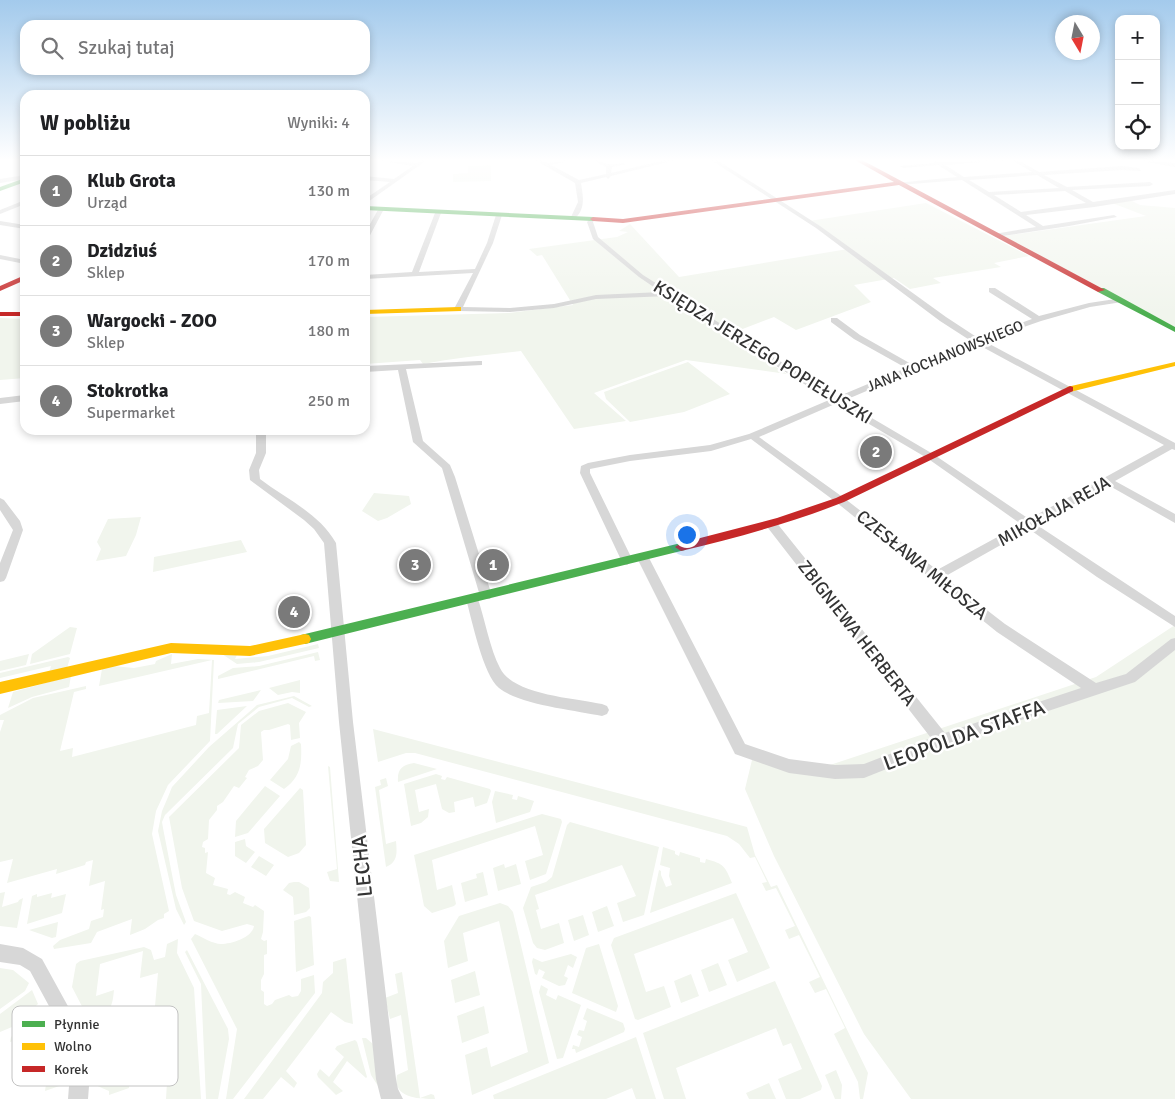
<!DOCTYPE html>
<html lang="pl">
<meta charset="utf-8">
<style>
:root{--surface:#fff;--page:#f2f2f2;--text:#202124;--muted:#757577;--line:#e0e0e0;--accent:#7a7a7a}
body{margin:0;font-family:Signika,sans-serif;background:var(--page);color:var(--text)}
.controls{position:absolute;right:15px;top:15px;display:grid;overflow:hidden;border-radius:10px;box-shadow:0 2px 8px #0003}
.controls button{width:45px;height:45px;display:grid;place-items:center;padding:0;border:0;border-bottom:1px solid var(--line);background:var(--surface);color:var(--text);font:25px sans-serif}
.compass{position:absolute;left:1055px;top:15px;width:45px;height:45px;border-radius:50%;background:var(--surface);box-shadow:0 2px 8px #0003;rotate:170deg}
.you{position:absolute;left:686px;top:534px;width:18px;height:18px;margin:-12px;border:4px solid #fff;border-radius:50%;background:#1a73e8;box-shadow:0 0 0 8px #1a73e833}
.badge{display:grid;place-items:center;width:32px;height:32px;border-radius:50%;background:var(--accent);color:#fff;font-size:16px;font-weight:700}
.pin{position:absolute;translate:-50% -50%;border:2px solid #fff;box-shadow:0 1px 5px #0006}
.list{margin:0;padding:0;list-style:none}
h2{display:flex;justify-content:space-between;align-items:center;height:65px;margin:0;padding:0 20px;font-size:21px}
h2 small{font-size:16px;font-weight:400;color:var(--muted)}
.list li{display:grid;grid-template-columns:32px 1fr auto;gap:15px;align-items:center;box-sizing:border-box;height:70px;padding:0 20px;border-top:1px solid var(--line)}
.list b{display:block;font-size:19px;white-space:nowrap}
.list p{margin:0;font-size:16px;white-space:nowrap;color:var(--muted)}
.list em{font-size:16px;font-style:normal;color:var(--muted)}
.icon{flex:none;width:28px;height:28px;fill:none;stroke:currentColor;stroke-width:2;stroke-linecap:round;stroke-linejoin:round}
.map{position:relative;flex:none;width:1175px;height:1099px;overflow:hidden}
.search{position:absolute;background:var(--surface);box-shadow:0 2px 8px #0003;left:20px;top:20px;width:350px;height:55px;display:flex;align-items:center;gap:12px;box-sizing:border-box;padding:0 18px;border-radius:15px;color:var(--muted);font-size:19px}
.panel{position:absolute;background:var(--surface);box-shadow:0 2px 8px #0003;left:20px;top:90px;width:350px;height:345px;border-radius:15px}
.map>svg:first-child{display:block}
.green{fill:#f1f5ed}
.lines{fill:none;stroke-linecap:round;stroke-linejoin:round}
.street{fill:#d7d7d7;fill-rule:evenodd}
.fast{fill:#4caf50;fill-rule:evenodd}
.slow{fill:#ffc107;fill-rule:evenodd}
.jam{fill:#c62828;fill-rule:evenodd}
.labels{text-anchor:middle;stroke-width:5;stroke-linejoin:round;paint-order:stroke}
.far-street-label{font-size:15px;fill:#333;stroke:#fff}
.street-label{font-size:18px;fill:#333;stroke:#fff}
.near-street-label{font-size:21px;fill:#333;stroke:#fff}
.key{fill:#fff;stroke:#c2c2c2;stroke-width:1}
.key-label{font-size:14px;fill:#333}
</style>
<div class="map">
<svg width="1175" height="1099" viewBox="0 0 1175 1099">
<rect width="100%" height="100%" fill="#fff"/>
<!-- green -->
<path class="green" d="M491,165V181L453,182V174L468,173V166Z
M1130,200L1140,205L1175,208V327L1003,236L1146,216L1112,203Z
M926,203L1029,256L994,263L1001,267L933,278L941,283L910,289L894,278L854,285L871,302L796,330L774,317L727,335L787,374L686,360L594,393L626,421L574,429L521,351C488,355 455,358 423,364L420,360L365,364V317L509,313L573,305L542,255L537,256L529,249L617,237L628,232L619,231L630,224L679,277L848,249L809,221Z
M0,318L25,319V378L0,380Z
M688,362L730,394L684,412L630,422L606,399L604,392Z
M374,493L409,496L411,504L387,518L378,521L362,511Z
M141,517L136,535L126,556L96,561L101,549L97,542L108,519Z
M241,540L247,552L153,572L154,557Z
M1175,625V1099H911L864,1034L774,856L745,789L752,760L827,766L1096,677Z
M70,627L77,628L70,654L30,664L32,654Z
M318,644L319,648L259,662L237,664L222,654L237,655L235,659L268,656Z
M318,652L320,660L315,661L314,656L218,679V676L233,668L259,666Z
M29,654L26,665L0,671V661Z
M172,654L171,664L198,659L214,660L210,741L168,785L156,811L152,834L169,911L164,914V918L158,920L145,929L130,935L132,919L97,932L91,943L54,949L53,946L60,940L89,929L91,921L103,917L104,909L101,910L105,881L89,886L93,860L86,862L85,865L56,874L57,869L7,883L13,859L0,862V732L4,720H0V715L33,698L86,686V689L74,692L60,751L73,748L72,757L196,725L197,716L209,713L212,660L99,686L102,669L113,666L134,668L155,664L156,661Z
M68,657L70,658L67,668L49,673L51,666L0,678V673Z
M71,676L69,687L32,697L8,708L13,692Z
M300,680V693L292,692L278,695L269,688Z
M261,690L253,701L218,703L219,700Z
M294,696L312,706L309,707L292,698L259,707L238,724L233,748L165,815L162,822L163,828L176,895L186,922L184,925L176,909L158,831L162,811L168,797L172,787L209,747L257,705Z
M288,703L306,712L299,723L300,738L291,740L290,725L288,724L269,730H264L261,732L263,760L258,766L249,770L245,777L247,778L239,788L234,786L223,802L217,806V810L209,820L208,839L203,842L202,847L205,848V853L208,852L206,873L215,878L213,885L228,889L227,894L230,895L235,892L245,897L243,903L253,907L255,905L264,911L263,932L261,939L264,941L267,940V954L264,955V974L261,980V990L264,992V1004L267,1006L272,1004L275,1000L289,995L292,997L298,996L301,991V979L314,975L315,993L233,1099H226L237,1029L191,939L195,934C202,937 213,944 221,944C231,944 252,938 254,926L247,924L222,931L194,921L182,888L169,817L239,748L241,725L259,711Z
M247,706L217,734H215L217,710Z
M373,729L747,827L755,855L771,887L777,885L868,1073L863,1099H860L858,1082L834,1034L845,1028L826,989L815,993L809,982L820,977L799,935L789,939L785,930L795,926L776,888L766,891L762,883L767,882L755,857L750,858L739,844L727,836L415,753H406L378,762Z
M299,742L301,744C302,763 301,777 284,789L270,780L288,759L291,746Z
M414,763L437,769L398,782C397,769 402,765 414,763Z
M328,766L330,767L339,882L330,881L327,872L337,869Z
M436,774L442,776L441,779L445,780L447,777L490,789L491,791L487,803L475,807L473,797L454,802L455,812L449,813L442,809L436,784L415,790L419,812L429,809L428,817L421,823L411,826L404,784Z
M386,778L388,786L379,790L386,844L396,841C397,853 398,862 386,867L375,787L381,785L380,780Z
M265,786L280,796L248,833L235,837L236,821Z
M300,788L303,790L306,845L299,853L288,857L265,843L264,829Z
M495,791L513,795L512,799L517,800L518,796L534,801L530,812L496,823L492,802Z
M542,814L561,819L562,822L546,874L530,880L525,861L543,855L535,826L432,860L437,890L452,885L456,904L454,906L432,913L424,906L414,855Z
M570,822L659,847L644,915L623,922L617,903L636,896L622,865L535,895L539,909L536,910L541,929L559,923L564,943L545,950L537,948L533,943L523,908L531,887L546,882L552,877L567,825Z
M245,839L246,846L255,852L246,863L235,856V842Z
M663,847L675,851V854L679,856L680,852L700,858V862L705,863L706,859C724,864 725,866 732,883L650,913L659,870L661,871V875L666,887L672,885L669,876L670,868L660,865Z
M259,856L274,865L266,876L251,867Z
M504,864L505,868L516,864L521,884L498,891L493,868Z
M483,872L488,895L465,902L461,883L477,878L476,874Z
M294,882H299L309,888L310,908L306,912L294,915L293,897L283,890L289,883Z
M5,892L2,907L18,902L19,900L23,898L17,928L0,926V893Z
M52,893L51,898L66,894L62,913L27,924L32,896L37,894V897Z
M736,893L770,968L737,982L728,960L748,952L733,918L634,954L646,992L664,986L671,1007L638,1020L635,1019L611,945L614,938Z
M500,903L508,906L513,912L549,1063L472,1095L465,1055L487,1047L491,1067L528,1052L499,921L463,933L468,961L448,968L444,941L459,916Z
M607,906L614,926L598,932L592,912Z
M583,915L589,935L574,941L568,920Z
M309,916L311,917L314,965L296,972L294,921Z
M58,922L56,937L52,938L29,930Z
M178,939L177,953L194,988L201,1099H166L167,1082L171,1078L170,1054L150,1061L158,973L140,978L143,951L100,964L96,996L114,990C112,1012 109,1012 88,1018L72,987L76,964L80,961L144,947L151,950L154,960L165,957L167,944Z
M599,944L618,1006L616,1012L572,993L586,948Z
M187,950L228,1029L229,1039L218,1099H206L201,984L185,952Z
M571,954L577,957L573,968L568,965L564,976L568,978L565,985L559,986L542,978L545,972L539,969L537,975L535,974L532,962L533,958L542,962Z
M346,958L353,1024L345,1022L331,1012L286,1071L297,1083L294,1088L281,1077L263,1099H244L322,993L323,982L333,973V962Z
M718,963L727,985L709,992L701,970Z
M0,968L13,970L29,983L25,991L0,1009Z
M475,971L480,995L455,1003L451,980Z
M402,972L420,1098L431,1094L434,1095L435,1099C420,1099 392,1099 397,1075L408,1070L401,1015L390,1019L385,998L398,993L395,974Z
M691,974L699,996L681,1003L674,981Z
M775,981L822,1086L821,1090L800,1099H786L778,1079L802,1069L791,1043L783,1046L776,1028L676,1068L686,1099H664L643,1033Z
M541,985L548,989L546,995L556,1000L558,995L581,1005L563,1058L557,1059L539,992Z
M32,990L38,1004L12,1027L0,1032V1014Z
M484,1006L489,1033L462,1043L457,1016Z
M587,1008L623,1023L625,1029L624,1032L576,1053L575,1049H572L573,1045L579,1047L582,1037L577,1035L579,1030L584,1031L587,1021L583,1019Z
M42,1009C53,1033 68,1057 65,1084L45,1091L49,1064L26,1072L33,1035L10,1042L11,1037Z
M636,1037L656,1099H636L632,1088L606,1099H494L493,1095Z
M362,1038H366L373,1044L378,1086L371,1075Z
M355,1040L357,1042L367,1077L366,1078L347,1061L333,1082L343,1091L336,1095L318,1077L317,1074L320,1069L329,1077L344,1057L335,1049L337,1046Z
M119,1056L117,1072L131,1068L129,1088L109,1095V1091L95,1085L99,1064Z
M836,1070L842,1085L841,1099H835L825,1075Z
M769,1083L776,1099H749L746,1093Z"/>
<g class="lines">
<!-- street -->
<path class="street" d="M377,160L417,163L421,160H427L365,204V199L390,182L365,180V176L394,179L413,166Z
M535,160H542L547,163L572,160L551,165L579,180L606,174V167L593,160C599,160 604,164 610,164C616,165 621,162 627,164L612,167L611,173L665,160H676L611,176L608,179L606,177L581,183C583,196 586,210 574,219L571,217L578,202L575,183Z
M711,160H717L820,226L946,317L978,338L1032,319L989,292V288H995L1039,316L1089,303L1122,298V302L1090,307L1041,321L984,341L1175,443V450L1172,449L1115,481L1175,514V523L1108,485L1037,525L1175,616V627L1097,577L1029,529L944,577L1005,624L1096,683L1126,674L1171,639L1175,638V650L1135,682L944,746L864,778L835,779L789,773L735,754L637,558L639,555H647L649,558L745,744L789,759L835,765L864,764L931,738L768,528L767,525L772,521L776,522L945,733L1081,688L997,632L836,502L751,439L711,451L630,461L590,469V473L633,561L627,565L623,564L580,473L581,466L588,463L630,455L710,445L749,434L829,400L668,296L596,299L554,308L510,312L458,311L454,309L473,273L365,279V275L412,272L435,213L438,211L441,213L419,272L475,269L487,243L496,215L499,213L502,215L493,243L463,307L510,308L554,304L596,295L661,292L639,277L593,239L587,222L592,217L595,219L593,222L598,237L643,275L837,397L906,368L854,339L831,322V318H837L860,335L913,365L971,341L940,321L816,228ZM977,344L1164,445L1029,519L933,454L843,401ZM835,404L927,458L1021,524L937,570L844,498L759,437Z
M931,160L940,162L1006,160L945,165L964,177L1032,172L1011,160H1018L1039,172L1122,166L1139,168L1141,171L1122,170L1044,175L1067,187L1150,182L1153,184L1150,186L1072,190L1093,202L1175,190V194L1094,207L1026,215L1043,226L1114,215L1117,217L1069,226L996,237L993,235L994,234L1036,227L962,180L899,185L896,183L957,177L938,165L903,168L900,166L934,163ZM1037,175L1059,188L989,192L969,180ZM1065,191L1086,203L1021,212L994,195Z
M1144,160L1175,163V167L1146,162Z
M25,175V179L0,183V179Z
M25,200V204L0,214V210Z
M379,208L384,209L368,239L365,241V233Z
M0,221L25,225V229L0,225Z
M0,255L25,260V264L0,259Z
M479,361H482V365L406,369L423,441L450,465L455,477L492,596L490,599H482L480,596L442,468L413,442L398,370L365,372V366Z
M25,395V401L0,404V398Z
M256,430H266V453L259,470L260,479C286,499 319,513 336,543L353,722L396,1079L398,1089L403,1099H381L376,1079L339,722L324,543L314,529L304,520L250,480L249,470L256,453Z
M0,498L4,500L20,521L23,530L6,578L4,581L0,582V563L13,530L0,510Z
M472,594L476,596L478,599C485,620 490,649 500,668C513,695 575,698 602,704L607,706L609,710L607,714L602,716C575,710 520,705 499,688C483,675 472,620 466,599L468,596Z
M0,944L23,948L42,959L86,1039L91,1060L88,1099H68L71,1060L68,1041L30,971L20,965L0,962Z"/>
<!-- fast -->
<path class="fast" d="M25,178V182L0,191V187Z
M365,206L593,217L596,219L593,221L365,210Z
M1098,288H1104L1175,327V332L1098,292Z
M681,543L687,547L685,550L305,644L301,643L299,639L301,635L305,634Z"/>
<!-- slow -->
<path class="slow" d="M458,307H461V311L365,314V310Z
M1175,362V366L1070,392L1066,389L1067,387Z
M305,634L309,635L311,639L309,643L250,656L171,653L0,694V682L171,643L250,646Z"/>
<!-- jam -->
<path class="jam" d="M855,160H862L1105,290L1098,292L899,185L623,223L593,221L590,219L593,217L623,219L894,182Z
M25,275V280L0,291V286Z
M0,312H25V316H0Z
M1070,386L1073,387V391L844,502C791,523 736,538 681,551L675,547L681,543L777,518L836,498Z"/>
</g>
<!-- sky -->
<linearGradient id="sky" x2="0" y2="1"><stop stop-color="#a3caec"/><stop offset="0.51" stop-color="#fff"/><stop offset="1" stop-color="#fff" stop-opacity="0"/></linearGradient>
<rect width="1175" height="314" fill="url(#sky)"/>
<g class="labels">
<!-- far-street labels -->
<g class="far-street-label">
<text transform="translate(945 356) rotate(-22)" y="5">JANA KOCHANOWSKIEGO</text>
</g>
<!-- street labels -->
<g class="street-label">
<text transform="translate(763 352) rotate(32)" y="6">KSIĘDZA JERZEGO POPIEŁUSZKI</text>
<text transform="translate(1054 511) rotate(-29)" y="6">MIKOŁAJA REJA</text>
<text transform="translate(922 565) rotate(39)" y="6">CZESŁAWA MIŁOSZA</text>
<text transform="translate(857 633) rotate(52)" y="6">ZBIGNIEWA HERBERTA</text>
</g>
<!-- near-street labels -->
<g class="near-street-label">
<text transform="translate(964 735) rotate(-20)" y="7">LEOPOLDA STAFFA</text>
<text transform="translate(362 866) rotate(-96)" y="7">LECHA</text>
</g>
</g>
<!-- legend -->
<rect x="12" y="1006" width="166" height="80" rx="8" class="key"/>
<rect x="22" y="1021" width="23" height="6" fill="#4caf50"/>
<rect x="22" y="1043" width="23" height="7" fill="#ffc107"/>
<rect x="22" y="1066" width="23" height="6" fill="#c62828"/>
<g class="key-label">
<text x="54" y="1029">Płynnie</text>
<text x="54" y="1051">Wolno</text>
<text x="54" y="1074">Korek</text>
</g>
</svg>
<div class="controls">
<button>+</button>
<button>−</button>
<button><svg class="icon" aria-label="locate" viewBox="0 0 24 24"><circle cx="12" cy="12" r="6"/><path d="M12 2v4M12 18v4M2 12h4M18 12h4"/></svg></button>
</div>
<svg class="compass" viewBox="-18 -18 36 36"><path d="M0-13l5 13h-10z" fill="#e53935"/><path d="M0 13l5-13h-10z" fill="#757577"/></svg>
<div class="you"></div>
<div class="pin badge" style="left:493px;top:565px">1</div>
<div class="pin badge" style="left:876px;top:452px">2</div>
<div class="pin badge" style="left:415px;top:565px">3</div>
<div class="pin badge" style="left:294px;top:612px">4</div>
<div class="search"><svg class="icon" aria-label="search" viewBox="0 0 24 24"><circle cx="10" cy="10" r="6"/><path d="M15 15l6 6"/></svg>Szukaj tutaj</div>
<section class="panel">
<h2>W pobliżu<small>Wyniki: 4</small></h2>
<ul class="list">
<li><span class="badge">1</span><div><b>Klub Grota</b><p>Urząd</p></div><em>130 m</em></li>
<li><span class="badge">2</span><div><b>Dzidziuś</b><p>Sklep</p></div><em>170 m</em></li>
<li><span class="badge">3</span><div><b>Wargocki - ZOO</b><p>Sklep</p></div><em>180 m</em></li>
<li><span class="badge">4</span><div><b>Stokrotka</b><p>Supermarket</p></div><em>250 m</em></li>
</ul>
</section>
</div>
